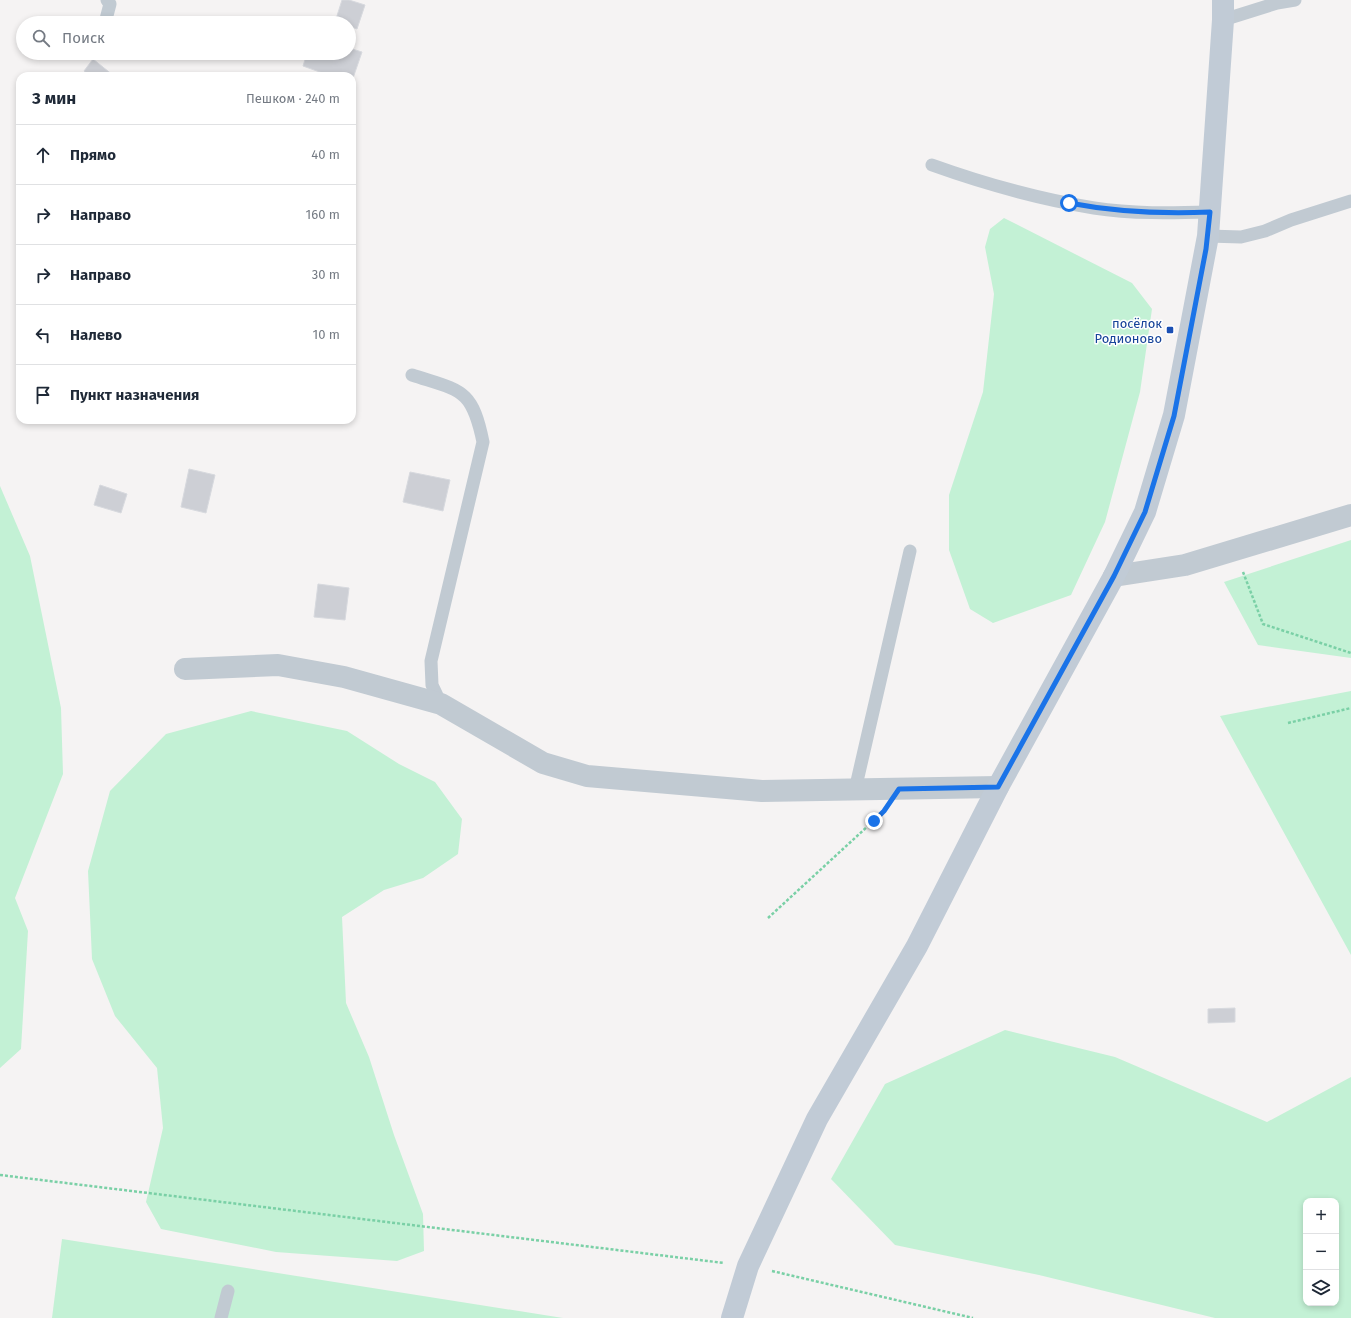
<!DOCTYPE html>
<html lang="ru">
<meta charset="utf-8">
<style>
:root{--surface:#fff;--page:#f6f6f7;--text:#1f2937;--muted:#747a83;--line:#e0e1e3}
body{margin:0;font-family:"Fira Sans",sans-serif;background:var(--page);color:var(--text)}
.controls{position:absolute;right:12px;bottom:12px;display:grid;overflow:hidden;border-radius:8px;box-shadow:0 2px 6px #0003}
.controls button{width:36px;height:36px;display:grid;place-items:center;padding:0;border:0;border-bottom:1px solid var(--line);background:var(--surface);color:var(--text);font:20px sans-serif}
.stop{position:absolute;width:12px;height:12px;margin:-9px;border:3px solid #1a73e8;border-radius:50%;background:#fff}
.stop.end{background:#1a73e8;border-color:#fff;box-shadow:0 1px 4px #0008}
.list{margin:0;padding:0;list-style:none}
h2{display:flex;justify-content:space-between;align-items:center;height:52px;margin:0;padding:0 16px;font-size:17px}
h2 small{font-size:13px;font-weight:400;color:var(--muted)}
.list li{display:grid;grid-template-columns:26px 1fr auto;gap:12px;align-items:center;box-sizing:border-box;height:60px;padding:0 16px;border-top:1px solid var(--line)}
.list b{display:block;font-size:15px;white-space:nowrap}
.list em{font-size:13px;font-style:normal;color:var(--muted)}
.icon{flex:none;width:22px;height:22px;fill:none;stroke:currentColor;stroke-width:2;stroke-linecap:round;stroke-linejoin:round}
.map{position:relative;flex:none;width:1351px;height:1318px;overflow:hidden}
.search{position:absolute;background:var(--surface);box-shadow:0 2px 6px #0003;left:16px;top:16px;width:340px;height:44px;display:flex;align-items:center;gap:10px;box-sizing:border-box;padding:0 14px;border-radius:22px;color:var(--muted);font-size:15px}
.panel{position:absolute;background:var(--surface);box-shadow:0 2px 6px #0003;left:16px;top:72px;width:340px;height:352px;border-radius:12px}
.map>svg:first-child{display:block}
.green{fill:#c3f1d5;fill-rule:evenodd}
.building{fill:#cdcfd5;stroke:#d7d9de}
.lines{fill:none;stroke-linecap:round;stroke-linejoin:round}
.path{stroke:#7ad0a6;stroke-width:2.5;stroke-dasharray:3 2;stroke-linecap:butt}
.lane{stroke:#c1cad2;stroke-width:13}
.street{stroke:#c1cad2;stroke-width:22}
.secondary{stroke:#c1cbd6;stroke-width:22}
.route{stroke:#1a73e8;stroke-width:5}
.transit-dot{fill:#1a4fb4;stroke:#fff;stroke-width:1.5}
.labels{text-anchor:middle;stroke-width:3;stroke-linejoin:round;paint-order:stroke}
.transit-label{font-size:13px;fill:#164399;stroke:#fff;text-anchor:end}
</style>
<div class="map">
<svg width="1351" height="1318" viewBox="0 0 1351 1318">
<rect width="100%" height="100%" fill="#f5f3f3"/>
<!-- green -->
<path class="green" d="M1004,218L1132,283L1152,309L1140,392L1105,522L1071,595L993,623L970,609L949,550V495L983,392L994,294L985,247L990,229Z
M0,486L30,556L61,708L63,774L15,898L28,931L21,1049L0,1068Z
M1351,540V658L1258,645L1224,582Z
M1351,691V955L1220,716Z
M251,711L347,731L399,764L435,782L462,819L458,854L423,878L384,890L342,917L346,1003L369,1057L394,1135L423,1214L424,1251L397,1261L276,1252L161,1229L146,1202L163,1128L157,1068L115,1016L92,959L88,871L110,791L166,734Z
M1005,1030L1115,1057L1267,1122L1351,1077V1318H1215L1039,1275L895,1245L831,1179L885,1084ZM1306,1201H1336V1303H1306Z
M62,1239L563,1318H52Z"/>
<!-- building -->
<path class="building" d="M342,0H349L365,5L357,29L349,26V23L335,22Z
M310,18L325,23H308Z
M120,19L127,23H118Z
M349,48L362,52L352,81V76H331L303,66L307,53H349Z
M106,53H118L114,58Z
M93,59L114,76H90L84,71Z
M189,469L215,475L206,513L181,507Z
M410,472L450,480L443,511L403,502Z
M100,485L127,494L121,513L94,505Z
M318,584L349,588L345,620L314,617Z
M1235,1008V1022L1208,1023V1009Z"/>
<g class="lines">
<!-- path -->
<path class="path" d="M1243,572L1263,624L1351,653
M1288,723L1351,708
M768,918L881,814
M0,1175L724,1263
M772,1271L973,1318"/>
<!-- lane -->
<path class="lane" d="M1223,20L1277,3L1295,0
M105,23L110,4L107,0
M932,165C985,184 1039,199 1094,208C1132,214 1172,213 1210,212
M1208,236L1241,237L1265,231L1291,220L1351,201
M412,375C461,391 472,388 483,442L431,661L432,685L441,704
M855,790L910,551
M221,1318L228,1291"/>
<!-- street -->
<path class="street" d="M1114,576L1185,565L1351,515
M185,669L278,665L344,677L441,704L543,763L587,776L762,791L998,787"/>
<!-- secondary -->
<path class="secondary" d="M732,1318L748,1266L817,1119L917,946L998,787L1114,576L1145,512L1174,415L1208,236L1223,20V0"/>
</g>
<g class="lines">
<!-- route -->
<path class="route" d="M874,821L884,811L899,789L998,787L1114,576L1145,512L1174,416L1206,249L1210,212C1163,214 1116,212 1069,203"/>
</g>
<!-- markers -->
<rect class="transit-dot" x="1166" y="326" width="8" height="8" rx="2"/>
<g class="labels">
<!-- transit labels -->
<g class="transit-label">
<text x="1162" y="328">посёлок<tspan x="1162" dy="15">Родионово</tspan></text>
</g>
</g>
</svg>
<div class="controls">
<button>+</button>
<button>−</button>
<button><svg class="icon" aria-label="layers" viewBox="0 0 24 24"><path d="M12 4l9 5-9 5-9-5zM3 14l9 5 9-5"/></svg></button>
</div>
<div class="stop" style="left:1069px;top:203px"></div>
<div class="stop end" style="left:874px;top:821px"></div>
<div class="search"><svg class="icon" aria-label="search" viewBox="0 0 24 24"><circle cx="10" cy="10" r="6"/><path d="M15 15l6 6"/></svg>Поиск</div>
<section class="panel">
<h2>3 мин<small>Пешком · 240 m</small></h2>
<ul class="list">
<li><svg class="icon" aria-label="ahead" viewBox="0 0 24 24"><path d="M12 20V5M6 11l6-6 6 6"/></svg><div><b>Прямо</b></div><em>40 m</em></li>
<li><svg class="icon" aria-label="right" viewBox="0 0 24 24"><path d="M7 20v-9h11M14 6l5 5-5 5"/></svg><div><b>Направо</b></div><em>160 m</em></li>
<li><svg class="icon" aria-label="right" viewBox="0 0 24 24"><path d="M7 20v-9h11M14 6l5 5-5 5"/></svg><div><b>Направо</b></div><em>30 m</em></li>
<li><svg class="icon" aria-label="left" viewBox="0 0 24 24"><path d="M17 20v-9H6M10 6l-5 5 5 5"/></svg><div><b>Налево</b></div><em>10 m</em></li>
<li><svg class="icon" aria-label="arrive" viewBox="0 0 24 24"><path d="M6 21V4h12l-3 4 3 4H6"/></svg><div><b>Пункт назначения</b></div></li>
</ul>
</section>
</div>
